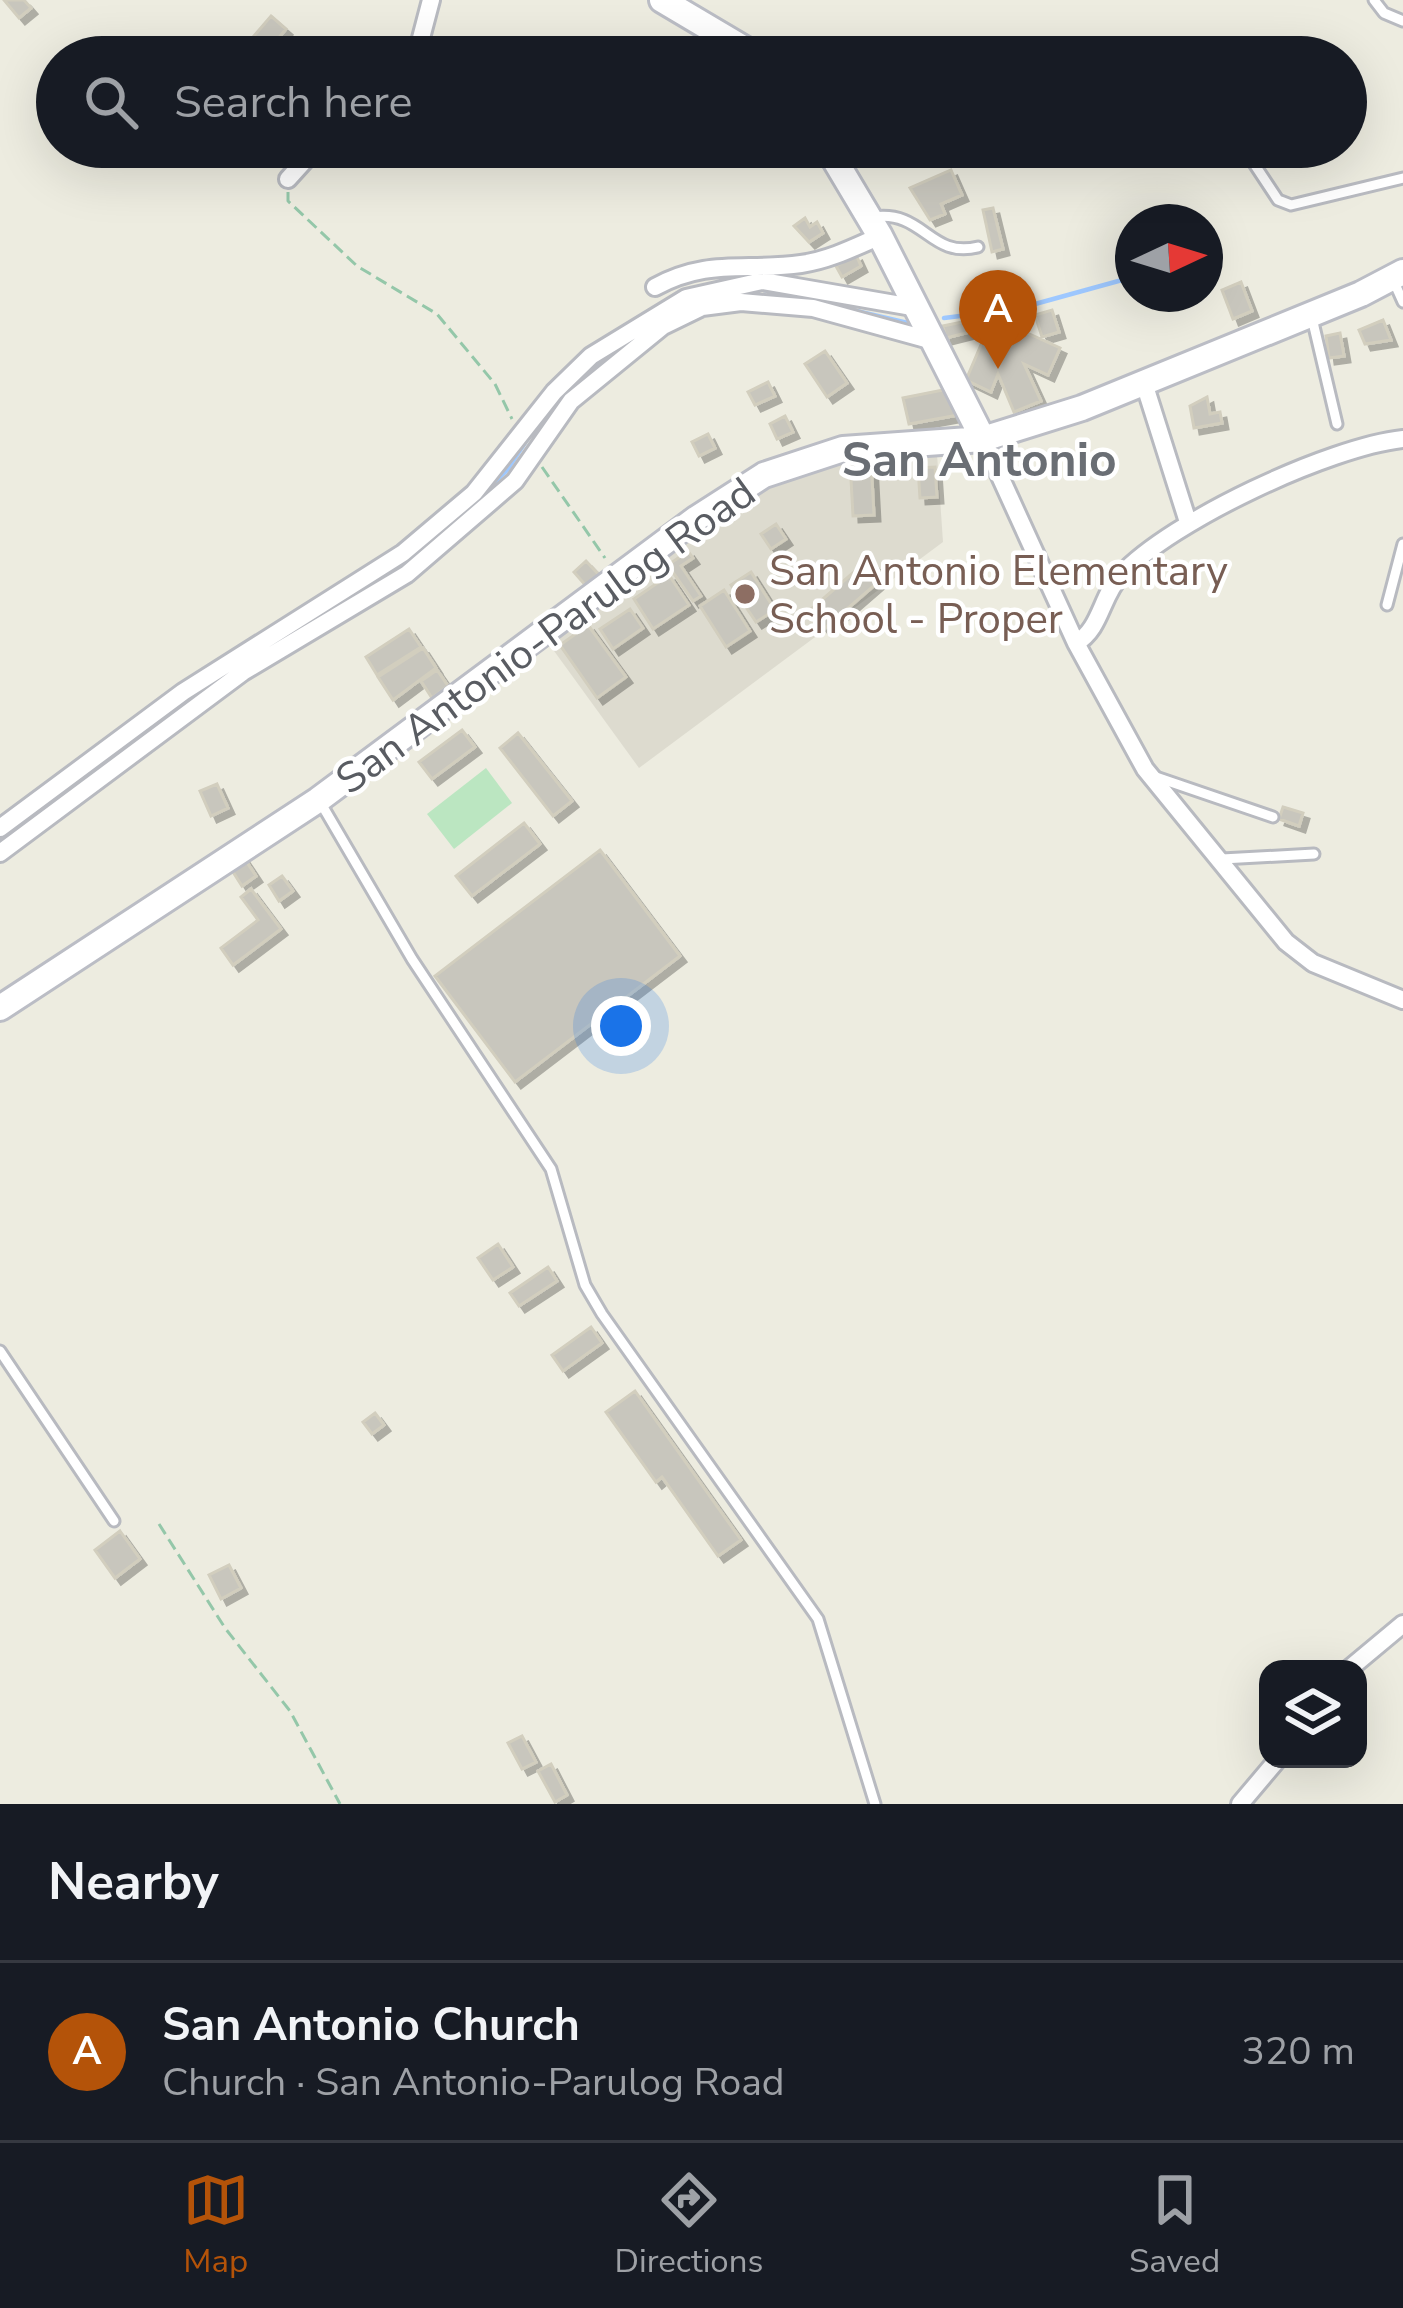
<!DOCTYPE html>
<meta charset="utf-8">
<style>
:root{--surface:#171b24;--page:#242831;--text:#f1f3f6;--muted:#9ea1a6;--line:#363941;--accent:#b45309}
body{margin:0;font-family:"Nunito Sans",sans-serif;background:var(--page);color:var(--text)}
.controls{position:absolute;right:36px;bottom:36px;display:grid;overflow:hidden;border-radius:24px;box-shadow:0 12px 48px #0002}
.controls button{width:108px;height:108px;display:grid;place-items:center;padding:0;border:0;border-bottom:3px solid var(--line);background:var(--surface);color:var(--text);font:60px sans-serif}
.compass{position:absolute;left:1115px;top:204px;width:108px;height:108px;border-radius:50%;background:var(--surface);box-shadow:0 12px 48px #0002;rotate:86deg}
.you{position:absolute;left:621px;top:1026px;width:42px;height:42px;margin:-30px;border:9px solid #fff;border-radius:50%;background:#1a73e8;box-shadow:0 0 0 18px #1a73e833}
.badge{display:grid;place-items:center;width:78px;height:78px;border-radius:50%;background:var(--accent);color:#fff;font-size:39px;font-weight:700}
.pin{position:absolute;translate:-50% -99px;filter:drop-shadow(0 3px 6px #0008)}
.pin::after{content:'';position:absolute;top:63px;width:42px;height:36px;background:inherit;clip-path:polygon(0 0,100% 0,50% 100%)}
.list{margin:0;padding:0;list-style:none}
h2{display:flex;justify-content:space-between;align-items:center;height:156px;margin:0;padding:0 48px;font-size:51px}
h2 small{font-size:39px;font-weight:400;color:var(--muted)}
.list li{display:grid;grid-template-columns:78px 1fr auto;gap:36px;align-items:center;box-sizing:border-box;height:180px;padding:0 48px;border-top:3px solid var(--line)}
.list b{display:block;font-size:45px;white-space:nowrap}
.list p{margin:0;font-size:39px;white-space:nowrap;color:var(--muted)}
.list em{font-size:39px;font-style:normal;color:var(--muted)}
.icon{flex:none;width:66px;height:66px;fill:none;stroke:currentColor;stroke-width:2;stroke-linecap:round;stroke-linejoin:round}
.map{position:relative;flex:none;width:1403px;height:1804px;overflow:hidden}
.search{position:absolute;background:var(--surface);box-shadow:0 12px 48px #0002;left:36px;right:36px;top:36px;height:132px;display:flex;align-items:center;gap:30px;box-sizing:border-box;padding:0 42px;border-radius:66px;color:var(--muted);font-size:45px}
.sheet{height:336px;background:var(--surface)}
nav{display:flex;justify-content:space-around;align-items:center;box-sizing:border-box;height:168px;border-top:3px solid var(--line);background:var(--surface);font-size:33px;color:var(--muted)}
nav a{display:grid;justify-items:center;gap:6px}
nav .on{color:var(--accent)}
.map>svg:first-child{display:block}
.education{fill:#dddbcf}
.green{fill:#bbe6c1}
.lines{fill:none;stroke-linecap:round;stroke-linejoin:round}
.stream{stroke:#9ec8ff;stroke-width:4.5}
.building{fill:#c8c6bd;stroke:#d2cebe;stroke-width:3;filter:url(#shadow)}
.lane-casing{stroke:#b8bac0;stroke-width:15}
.street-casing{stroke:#b8bac0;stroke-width:22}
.secondary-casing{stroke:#bbbdc5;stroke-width:30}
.path{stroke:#94c7a9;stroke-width:3;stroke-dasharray:12 6;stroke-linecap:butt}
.lane{stroke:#fff;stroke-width:9}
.street{stroke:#fff;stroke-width:16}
.secondary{stroke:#fff;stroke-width:24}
.education-dot{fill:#8d6e63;stroke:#fff;stroke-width:4.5}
.labels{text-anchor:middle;stroke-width:9;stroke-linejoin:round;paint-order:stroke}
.education-label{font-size:42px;fill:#785e54;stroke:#fff;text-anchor:start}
.street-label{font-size:42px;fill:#595c62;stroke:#fff}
.quarter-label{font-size:48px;font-weight:bold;fill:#6a6e74;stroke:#fff}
</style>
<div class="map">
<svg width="1403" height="1804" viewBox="0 0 1403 1804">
<defs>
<filter id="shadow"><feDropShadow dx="6" dy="6" stdDeviation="0" flood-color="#0004"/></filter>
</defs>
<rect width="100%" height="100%" fill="#edece0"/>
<!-- education -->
<path class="education" d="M937,454L943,542L639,768L549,644L764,483L839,457Z"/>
<!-- green -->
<path class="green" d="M486,768L512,803L454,849L427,814Z"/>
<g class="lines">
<!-- stream -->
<path class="stream" d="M1205,257H1208
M760,289L807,300
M848,309L912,324
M944,318L1017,309L1133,277
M556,403L615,350
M485,491L507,470L534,429
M340,605L437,535
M303,626L325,614
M167,717L192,695
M0,840L147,731"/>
</g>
<!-- building -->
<path class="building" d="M4,0H24L31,8L19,18Z
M271,16L286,29L263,57L248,43Z
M951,170L962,195L941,204L945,214L930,220L910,188Z
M993,208L1003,249L992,252L983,210Z
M805,218L810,227L817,222L823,233L809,242L794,226Z
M856,255L861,266L842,277L836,266Z
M1241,282L1252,311L1233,319L1222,290Z
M1052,310L1059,332L1042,337L1035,315Z
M1010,319L1012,326L1060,348L1048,375L1024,364L1041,401L1014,412L998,374L991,392L966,380L983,340L980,331Z
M972,320L974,331L946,338L943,326Z
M1383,320L1391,340L1365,344L1359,330Z
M1340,333L1344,356L1329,358L1326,336Z
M825,351L847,383L827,397L805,364Z
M768,382L775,396L755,405L748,392Z
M953,388L958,415L909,424L903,398Z
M1207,397L1210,414L1220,412L1222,423L1194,428L1190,406Z
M785,416L793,432L777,439L770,424Z
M708,434L715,448L699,456L692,442Z
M871,460L874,515L853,516L850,461Z
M935,467L937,497L920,498L918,468Z
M776,524L786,539L771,549L761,534Z
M688,551L693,558L681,566L701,596L693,601L668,565Z
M869,559L884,577L824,629L809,611Z
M586,561L600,576L587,587L574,572Z
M751,572L775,610L756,622L731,585Z
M669,575L689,605L653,629L634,599Z
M724,590L750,631L726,647L700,606Z
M630,609L643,628L613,649L600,629Z
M588,625L626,677L597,698L560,645Z
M409,629L421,647L377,675L366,657Z
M423,648L436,668L393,700L378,677Z
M437,670L448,686L432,698L421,681Z
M462,730L475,747L432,779L419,762Z
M518,733L572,801L553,816L500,748Z
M217,784L228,808L211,816L200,791Z
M1283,807L1303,813L1299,826L1279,819Z
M524,823L540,844L472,896L456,876Z
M600,850L680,956L515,1082L435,976Z
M242,855L256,876L242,886L228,864Z
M282,876L293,891L279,901L269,885Z
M251,889L281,929L233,965L221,948L258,920L241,897Z
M498,1244L513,1267L493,1280L478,1258Z
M548,1267L557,1281L519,1306L510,1293Z
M591,1327L602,1343L563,1371L552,1355Z
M635,1391L741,1540L718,1556L662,1477L656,1482L606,1412Z
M375,1413L384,1425L372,1434L363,1422Z
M120,1531L140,1559L115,1578L95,1550Z
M229,1565L241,1588L221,1599L209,1575Z
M522,1736L536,1762L522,1769L508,1743Z
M551,1764L567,1795L555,1802L538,1771Z"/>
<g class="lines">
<!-- lane casing -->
<g class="lane-casing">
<path id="lane" d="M1374,0L1384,13L1403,21
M1243,147L1278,200L1291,205L1403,178
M874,217C924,210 930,259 978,247
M1394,282L1403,302
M1312,318L1337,424
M1387,605L1403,544
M1156,777L1273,817
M319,800L412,959L551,1169L585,1285L602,1314L818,1619L875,1804
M1222,859L1314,854
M0,1351L114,1521"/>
</g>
<!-- street casing -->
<g class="street-casing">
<path id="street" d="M416,57L431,0
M288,179L317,147
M655,287C709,258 744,272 801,264C829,260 853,248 880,236
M1144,383L1188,522
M983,439L1076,643L1145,769L1286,942L1313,963L1403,1000
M1076,643C1101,629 1101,596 1121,575C1171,521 1329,447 1403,439
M0,828L183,692L403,553L474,493L554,392L591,356L686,298L762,281L918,308
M0,853L243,672L407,574L515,481L571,401L663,326L702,307L741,302L813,308L933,341
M1349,1669L1403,1624
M1240,1804L1278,1759"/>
</g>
<!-- secondary casing -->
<g class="secondary-casing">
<path id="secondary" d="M662,0L758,57
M827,147L880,236L983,439
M0,1008L318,800L697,518L764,475L843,449L983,439L1082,408L1361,294L1403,272"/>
</g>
<!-- path -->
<path class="path" d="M288,192V201L357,266L437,314L495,384L512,419
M542,467L605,558
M159,1524L225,1628L290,1711L340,1804"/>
<!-- lane -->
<use href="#lane" class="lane"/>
<!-- street -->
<use href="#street" class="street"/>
<!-- secondary -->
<use href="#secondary" class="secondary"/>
</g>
<!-- markers -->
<circle class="education-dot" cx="745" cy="594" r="12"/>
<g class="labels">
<!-- education labels -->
<g class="education-label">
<text x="769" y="585">San Antonio Elementary<tspan x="769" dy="48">School - Proper</tspan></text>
</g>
<!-- street labels -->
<g class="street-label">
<text transform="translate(545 635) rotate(-36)" y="15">San Antonio-Parulog Road</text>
</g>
<!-- quarter labels -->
<g class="quarter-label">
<text x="979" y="476">San Antonio</text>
</g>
</g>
</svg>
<div class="controls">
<button><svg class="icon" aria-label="layers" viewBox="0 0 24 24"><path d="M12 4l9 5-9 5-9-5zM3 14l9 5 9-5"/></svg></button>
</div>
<svg class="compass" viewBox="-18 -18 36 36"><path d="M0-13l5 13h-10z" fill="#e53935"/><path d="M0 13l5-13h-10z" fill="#9ea1a6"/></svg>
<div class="you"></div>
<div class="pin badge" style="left:998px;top:369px">A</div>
<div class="search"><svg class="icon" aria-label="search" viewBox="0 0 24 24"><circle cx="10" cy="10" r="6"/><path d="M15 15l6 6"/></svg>Search here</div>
</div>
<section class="sheet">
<h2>Nearby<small></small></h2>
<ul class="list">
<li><span class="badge">A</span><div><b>San Antonio Church</b><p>Church · San Antonio-Parulog Road</p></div><em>320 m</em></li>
</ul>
</section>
<nav>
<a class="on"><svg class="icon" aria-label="map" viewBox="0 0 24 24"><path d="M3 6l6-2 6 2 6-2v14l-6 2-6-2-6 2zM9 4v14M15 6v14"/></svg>Map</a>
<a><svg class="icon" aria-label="directions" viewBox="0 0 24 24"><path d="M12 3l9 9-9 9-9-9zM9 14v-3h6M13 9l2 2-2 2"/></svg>Directions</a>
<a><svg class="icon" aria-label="saved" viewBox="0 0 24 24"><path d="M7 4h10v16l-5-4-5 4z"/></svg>Saved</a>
</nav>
